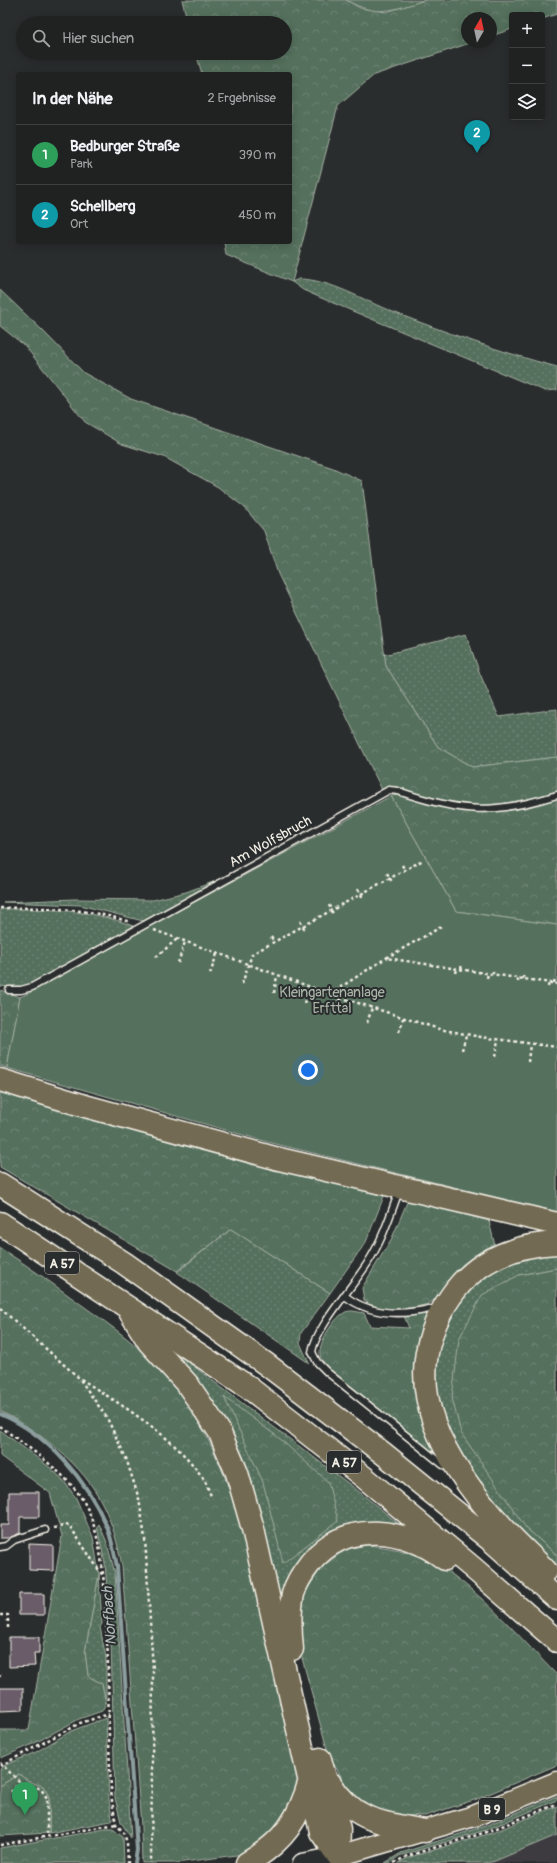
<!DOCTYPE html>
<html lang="de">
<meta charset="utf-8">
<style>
:root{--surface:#202222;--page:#282a2a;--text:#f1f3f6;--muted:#a2a4a5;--line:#3d3f40;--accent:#1a73e8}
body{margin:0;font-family:Pangolin,sans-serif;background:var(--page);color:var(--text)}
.controls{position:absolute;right:12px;top:12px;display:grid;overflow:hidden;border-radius:4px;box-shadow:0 2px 10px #0003}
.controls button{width:36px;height:36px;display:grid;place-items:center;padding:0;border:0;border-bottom:1px solid var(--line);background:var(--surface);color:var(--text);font:20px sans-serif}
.compass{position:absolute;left:461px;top:12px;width:36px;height:36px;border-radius:50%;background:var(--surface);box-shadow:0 2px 10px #0003;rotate:9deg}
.you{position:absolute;left:308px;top:1070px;width:14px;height:14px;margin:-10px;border:3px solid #fff;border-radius:50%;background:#1a73e8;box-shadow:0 0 0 6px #1a73e833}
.badge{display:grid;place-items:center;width:26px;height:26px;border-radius:50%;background:var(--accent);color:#fff;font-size:13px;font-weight:700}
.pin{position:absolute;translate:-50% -33px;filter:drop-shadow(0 1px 2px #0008)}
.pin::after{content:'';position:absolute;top:21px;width:14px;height:12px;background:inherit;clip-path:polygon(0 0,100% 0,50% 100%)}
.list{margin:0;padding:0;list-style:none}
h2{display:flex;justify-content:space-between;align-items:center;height:52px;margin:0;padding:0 16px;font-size:17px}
h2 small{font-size:13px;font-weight:400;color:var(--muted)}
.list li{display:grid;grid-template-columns:26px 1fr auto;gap:12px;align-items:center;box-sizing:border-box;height:60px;padding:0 16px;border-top:1px solid var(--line)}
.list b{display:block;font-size:15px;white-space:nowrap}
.list p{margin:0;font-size:13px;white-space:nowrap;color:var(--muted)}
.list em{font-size:13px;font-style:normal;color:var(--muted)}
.icon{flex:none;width:22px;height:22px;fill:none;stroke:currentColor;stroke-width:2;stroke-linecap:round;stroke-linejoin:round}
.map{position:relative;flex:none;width:557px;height:1863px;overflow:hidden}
.search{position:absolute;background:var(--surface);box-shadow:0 2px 10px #0003;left:16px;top:16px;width:276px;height:44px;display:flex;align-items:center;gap:10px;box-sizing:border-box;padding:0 14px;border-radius:22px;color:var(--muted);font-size:15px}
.panel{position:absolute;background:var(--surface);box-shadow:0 2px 10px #0003;left:16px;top:72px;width:276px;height:172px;border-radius:4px}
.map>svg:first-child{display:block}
.built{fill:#3e3b40}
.grass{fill:url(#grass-dots);stroke:#a4b0a2}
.forest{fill:url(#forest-crowns);stroke:#a4b0a2}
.garden{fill:#556f5d;stroke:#a4b0a2}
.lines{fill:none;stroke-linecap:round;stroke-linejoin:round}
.stream{stroke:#8d9e9e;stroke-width:4}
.building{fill:#6b5d69;stroke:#f4f1e8}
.service-casing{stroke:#f4f1e8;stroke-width:9}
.secondary-casing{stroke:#f4f1e8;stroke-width:21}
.primary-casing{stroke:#f4f1e8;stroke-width:23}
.motorway-casing{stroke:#f4f1e8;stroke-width:25}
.path{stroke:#f4f1e8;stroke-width:2.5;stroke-dasharray:3 3;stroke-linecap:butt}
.service{stroke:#2a2d2e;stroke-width:6}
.secondary{stroke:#2a2d2e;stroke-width:18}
.primary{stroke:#736b52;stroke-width:20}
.motorway{stroke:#736b52;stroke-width:22}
.labels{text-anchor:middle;stroke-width:4;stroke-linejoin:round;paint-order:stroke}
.shield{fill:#2a2d2e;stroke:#b7b6b0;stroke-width:1}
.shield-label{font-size:13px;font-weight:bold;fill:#f4f1e8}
.street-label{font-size:14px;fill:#f4f1e8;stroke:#2a2d2e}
.park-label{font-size:14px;fill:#acb6a9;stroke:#2a2d2e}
.water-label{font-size:15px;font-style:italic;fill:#b0b9b7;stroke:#2a2d2e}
</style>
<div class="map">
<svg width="557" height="1863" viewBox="0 0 557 1863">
<defs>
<pattern id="grass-dots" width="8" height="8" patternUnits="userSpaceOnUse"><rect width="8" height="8" fill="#556f5d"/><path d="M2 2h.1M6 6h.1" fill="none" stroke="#6e8474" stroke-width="1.8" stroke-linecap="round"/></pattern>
<pattern id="forest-crowns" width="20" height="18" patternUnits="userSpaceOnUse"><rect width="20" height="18" fill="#556f5d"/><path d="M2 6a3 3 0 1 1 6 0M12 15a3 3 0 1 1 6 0" fill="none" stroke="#6e8474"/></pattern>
</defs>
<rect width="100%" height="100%" fill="#2a2d2e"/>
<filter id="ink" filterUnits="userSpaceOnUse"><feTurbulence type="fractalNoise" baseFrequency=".025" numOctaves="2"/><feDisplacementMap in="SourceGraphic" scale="8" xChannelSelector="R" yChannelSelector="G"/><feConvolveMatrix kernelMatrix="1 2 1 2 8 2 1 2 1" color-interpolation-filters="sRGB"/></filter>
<g filter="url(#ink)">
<!-- built -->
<path class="built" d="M557,1835V1863H487L530,1846Z"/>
<!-- grass -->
<path class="grass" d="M299,279C329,279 365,301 393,312C447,333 501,352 557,367V390L545,391L326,300L303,290L292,282Z
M466,634L480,674L499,717L557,709V757L472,767L438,747L386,666L384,655Z
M221,879L143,921L80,905L3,902L75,899L153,900L186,892Z
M0,909C46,909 90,909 133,926L32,984L17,988L0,986Z
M231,1229L330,1293L301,1333L300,1343L309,1363L177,1272Z
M557,1251V1268L519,1275L526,1528L557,1555V1571L526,1542L484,1493L444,1424L434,1383L438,1348L454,1309L481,1277L513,1259Z
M176,1353L357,1490L405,1529L322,1545L287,1632L264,1541L174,1356Z
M99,1524L106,1540L115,1573L131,1838L121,1822L115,1798L111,1639L105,1563L97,1527Z
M99,1574L102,1624L100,1627L106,1658V1703L102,1684L88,1676L85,1652Z
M106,1718L109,1800L112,1818L111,1821L49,1833V1797L43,1786L29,1782L19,1774L0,1786V1769L3,1766L36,1752L71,1731Z
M557,1796V1800L486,1830L399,1856L390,1863H385L401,1853L485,1826Z
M557,1806V1835L495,1861L487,1863H398L410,1857L492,1833Z"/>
<!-- forest -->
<path class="forest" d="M182,0H346L360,8L386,12L425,0H557V14L542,19V15H512V29L491,36V18H467V42H473L374,75L338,106L292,282L226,255L224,242H290V74H202L196,53H285V23H188Z
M0,290L43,331L84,373L131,399L333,468L362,481L386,666L438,747L472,767L557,757V793L519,802L475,806L428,798L398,788L382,790L278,574L264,531L244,507L218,487L164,457L122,444L85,422L25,346L0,326Z
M400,795L446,808L477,812H493L526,808L557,797V925L456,911L391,796Z
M0,990L20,997L7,1068L0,1066Z
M0,1087L331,1180L384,1196L366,1242L330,1293L231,1229L177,1271L0,1167Z
M408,1200L489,1221L496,1250L429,1304L410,1308L386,1309L371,1305L364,1300L362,1288L392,1238Z
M0,1248C27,1265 53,1284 79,1303C113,1327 147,1351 173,1384C225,1450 244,1530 262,1610C274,1659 286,1709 297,1758L298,1784L285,1824L244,1854L176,1863H142L141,1827L122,1566C118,1545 113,1525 103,1505C84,1465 39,1431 0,1411Z
M557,1268V1555L526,1528L461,1433L452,1398L459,1339L482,1295L519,1275Z
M353,1311L364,1313L370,1326L409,1328L404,1316L431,1312L441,1459L327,1367C324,1362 320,1359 320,1353C319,1342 334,1318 344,1313C346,1311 350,1311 353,1311Z
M224,1397L279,1438L328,1482L338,1521L283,1563L263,1482Z
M0,1430L52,1469L64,1481L76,1498L93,1537L99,1574L85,1652L88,1676L102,1684L106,1703L102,1711L79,1719L33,1744L1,1758L0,1730H29L62,1536L50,1493L0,1456Z
M368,1545C386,1547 404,1550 422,1557C469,1577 520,1638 557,1675V1765L477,1799L425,1816L391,1815L364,1804L346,1785L329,1756L299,1647L295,1620L305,1592L322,1567L346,1549Z
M19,1774L29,1782L43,1786L49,1797V1833L0,1836V1786Z
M105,1829H113L123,1837L124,1863H0V1848Z"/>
<!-- garden -->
<path class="garden" d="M346,0H425C392,10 378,18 346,0Z
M391,796L456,911L557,925V1212L268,1142L7,1068L20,997L33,991L139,932Z"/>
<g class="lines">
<!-- stream -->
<path class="stream" d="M0,1414C48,1434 87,1480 107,1527C112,1539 114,1553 117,1566L137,1850L135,1863"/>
</g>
<!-- building -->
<path class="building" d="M9,1492H39V1517H20V1533L9,1538H0V1525H9Z
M29,1544L53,1545V1571L29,1570Z
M19,1594H44V1615H19Z
M9,1637H39V1653H34L35,1666L9,1667Z
M0,1688H23V1710L0,1711Z"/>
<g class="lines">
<!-- service casing -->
<g class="service-casing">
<path id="service" d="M9,990H21L32,987L389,790L398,791C462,813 492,815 557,795
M399,1191C390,1216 382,1241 367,1264C353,1286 315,1329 312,1352L317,1362L327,1372L443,1465
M345,1296C370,1315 399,1316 429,1309
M0,1547L6,1546L14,1540L45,1530"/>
</g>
<!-- secondary casing -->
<g class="secondary-casing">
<path id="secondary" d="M302,1863L338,1856"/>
</g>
<!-- primary casing -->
<g class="primary-casing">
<path id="primary" d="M338,1856L474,1816L557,1782"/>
</g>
<!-- motorway casing -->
<g class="motorway-casing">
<path id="motorway" d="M0,1080L85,1106L275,1158L557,1224
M0,1184L124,1263L266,1364L384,1454L493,1542L557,1599
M0,1223L248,1387L365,1478L473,1568L557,1641
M130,1312L149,1342L188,1385L219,1431L237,1473L253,1529L321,1832L338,1856
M546,1571C534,1558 521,1547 509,1534C448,1468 390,1384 451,1296C476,1260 514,1245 557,1243
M292,1649C290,1630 289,1613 293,1594C296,1583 303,1572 311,1562C347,1519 404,1528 445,1559
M320,1759L339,1829L338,1856
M330,1783C354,1822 383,1823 425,1831
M247,1863C284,1842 299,1819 310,1780"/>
</g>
<!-- path -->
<path class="path" d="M402,865L405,870
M387,873L392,882
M358,889L363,898
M329,905L333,914
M0,908C45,907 87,908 130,922
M300,921L305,930
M441,927L386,958L557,984
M154,930L330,994L439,1029L481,1037L557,1047
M271,937L274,942
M156,957L177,939
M178,963L185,942
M461,969L462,964
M456,973L457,969
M210,974L217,954
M493,974V968
M487,978L488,973
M523,979L524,973
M518,982V978
M554,983L555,977
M242,984L252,954L423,860
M548,987L549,983
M274,993L277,976
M330,994L386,958
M304,1003L310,987
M336,1013L341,998
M367,1023L372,1008
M399,1032L403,1018
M462,1050L466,1035
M495,1057L498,1040
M528,1062L530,1044
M0,1308L79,1378L107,1418L126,1458L139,1499L145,1538L153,1670L151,1863
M81,1379C124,1407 173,1435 203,1478C207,1484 209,1492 212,1498
M0,1426C27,1447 57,1466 78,1493C102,1525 104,1580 106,1619C110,1680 107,1741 112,1801L116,1824L124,1833L127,1843L128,1863
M54,1528L69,1525L103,1576
M0,1615H8V1630
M0,1676H1
M0,1763L22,1784
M0,1766L80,1723L109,1714
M11,1792L17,1785L24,1783L41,1789L47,1798V1836
M0,1845L116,1824
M394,1863L407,1856L487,1832L557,1804"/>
<!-- service -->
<use href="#service" class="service"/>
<!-- secondary -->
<use href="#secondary" class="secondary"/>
<!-- primary -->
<use href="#primary" class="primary"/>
<!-- motorway -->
<use href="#motorway" class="motorway"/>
</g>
</g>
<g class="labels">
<!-- shield labels -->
<g class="shield">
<rect x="45" y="1252" width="34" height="22" rx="3"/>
<rect x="327" y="1451" width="34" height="22" rx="3"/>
<rect x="479" y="1798" width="26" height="22" rx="3"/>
</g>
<g class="shield-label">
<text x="62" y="1268">A 57</text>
<text x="344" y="1467">A 57</text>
<text x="492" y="1814">B 9</text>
</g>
<!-- street labels -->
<g class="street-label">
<text transform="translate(270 841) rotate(-29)" y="5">Am Wolfsbruch</text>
</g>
<!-- park labels -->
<g class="park-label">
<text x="332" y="997">Kleingartenanlage<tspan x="332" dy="16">Erfttal</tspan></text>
</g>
<!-- water labels -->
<g class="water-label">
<text transform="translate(109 1616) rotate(-94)" y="5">Norfbach</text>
</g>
</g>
</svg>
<div class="controls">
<button>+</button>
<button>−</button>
<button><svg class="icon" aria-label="layers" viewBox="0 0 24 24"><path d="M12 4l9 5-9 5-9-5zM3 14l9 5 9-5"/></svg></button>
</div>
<svg class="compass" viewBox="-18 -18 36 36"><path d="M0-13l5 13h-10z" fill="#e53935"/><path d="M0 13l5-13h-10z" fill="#a2a4a5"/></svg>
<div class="you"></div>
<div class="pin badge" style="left:25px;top:1815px;background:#2e9e5b">1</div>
<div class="pin badge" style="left:477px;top:153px;background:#0f9aa8">2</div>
<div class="search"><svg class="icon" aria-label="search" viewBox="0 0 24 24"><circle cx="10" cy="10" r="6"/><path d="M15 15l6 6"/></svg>Hier suchen</div>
<section class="panel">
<h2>In der Nähe<small>2 Ergebnisse</small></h2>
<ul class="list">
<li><span class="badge" style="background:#2e9e5b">1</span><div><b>Bedburger Straße</b><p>Park</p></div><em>390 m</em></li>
<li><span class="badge" style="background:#0f9aa8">2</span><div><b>Schellberg</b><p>Ort</p></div><em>450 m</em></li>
</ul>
</section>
</div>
